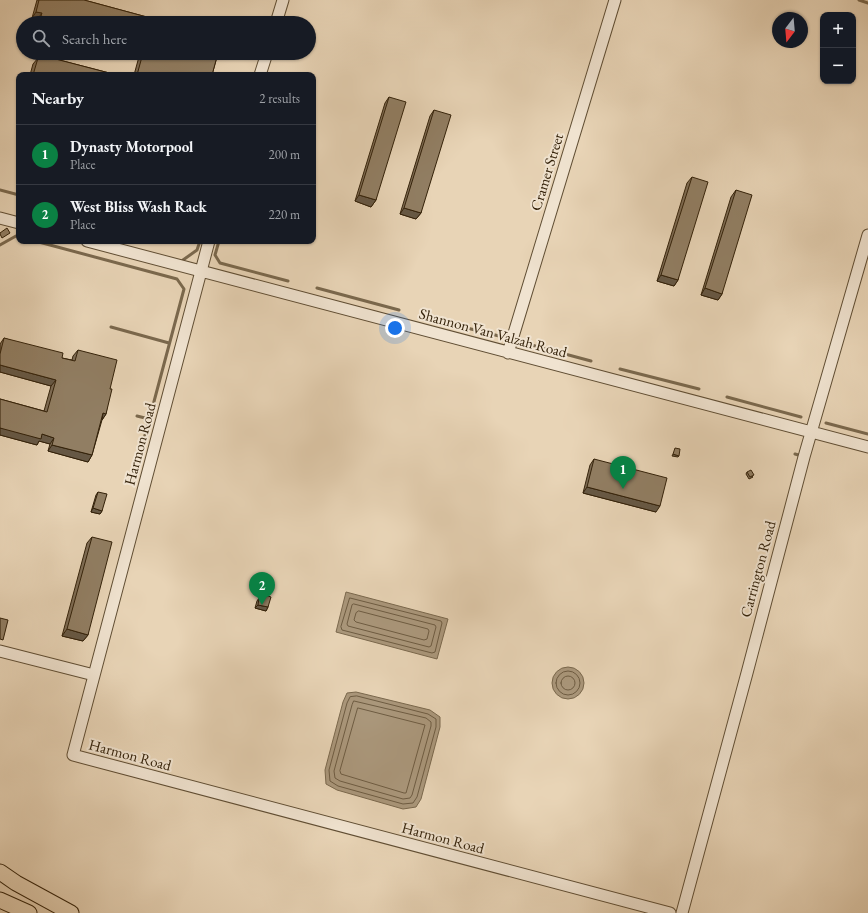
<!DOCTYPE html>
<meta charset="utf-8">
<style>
:root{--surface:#171b24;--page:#242831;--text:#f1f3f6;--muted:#9ea1a6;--line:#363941;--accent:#0b8043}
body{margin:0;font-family:"EB Garamond",serif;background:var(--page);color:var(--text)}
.controls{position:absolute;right:12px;top:12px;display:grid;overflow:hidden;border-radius:8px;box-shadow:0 1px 3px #0004}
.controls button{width:36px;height:36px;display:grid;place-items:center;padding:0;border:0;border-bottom:1px solid var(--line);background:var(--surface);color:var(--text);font:20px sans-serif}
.compass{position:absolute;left:772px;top:12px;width:36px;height:36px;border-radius:50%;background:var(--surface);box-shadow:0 1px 3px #0004;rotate:196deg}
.you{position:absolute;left:395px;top:328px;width:14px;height:14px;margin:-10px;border:3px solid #fff;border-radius:50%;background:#1a73e8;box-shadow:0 0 0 6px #1a73e833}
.badge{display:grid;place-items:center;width:26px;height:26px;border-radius:50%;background:var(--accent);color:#fff;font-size:13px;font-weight:700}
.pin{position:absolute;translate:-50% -33px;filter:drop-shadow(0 1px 2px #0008)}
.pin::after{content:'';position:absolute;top:21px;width:14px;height:12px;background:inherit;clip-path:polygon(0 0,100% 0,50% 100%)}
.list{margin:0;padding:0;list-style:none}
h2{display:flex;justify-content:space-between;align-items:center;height:52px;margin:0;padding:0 16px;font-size:17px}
h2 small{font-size:13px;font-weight:400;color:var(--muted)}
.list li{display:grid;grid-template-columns:26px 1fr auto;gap:12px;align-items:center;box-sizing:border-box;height:60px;padding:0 16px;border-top:1px solid var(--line)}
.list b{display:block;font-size:15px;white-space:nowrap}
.list p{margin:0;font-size:13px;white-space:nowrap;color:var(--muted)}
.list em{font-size:13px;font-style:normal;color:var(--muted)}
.icon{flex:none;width:22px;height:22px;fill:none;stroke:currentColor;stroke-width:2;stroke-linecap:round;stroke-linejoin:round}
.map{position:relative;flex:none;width:868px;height:913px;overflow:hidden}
.search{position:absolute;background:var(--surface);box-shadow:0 1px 3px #0004;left:16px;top:16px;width:300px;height:44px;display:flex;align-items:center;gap:10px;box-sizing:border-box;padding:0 14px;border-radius:22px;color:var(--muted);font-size:15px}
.panel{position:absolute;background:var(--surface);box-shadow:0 1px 3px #0004;left:16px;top:72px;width:300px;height:172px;border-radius:8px}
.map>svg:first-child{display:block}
.water{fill:#aa977b;stroke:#7a684d}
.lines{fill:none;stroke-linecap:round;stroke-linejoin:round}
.shore{stroke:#6e5c42;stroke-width:1}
.stream{stroke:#7a684d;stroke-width:3}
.minor-casing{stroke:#604e34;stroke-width:13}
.highway-casing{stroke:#332109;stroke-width:17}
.minor{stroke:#f0e3d0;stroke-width:11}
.highway{stroke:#e8d4b6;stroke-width:15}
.wall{fill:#7d6c55;stroke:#332109}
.shaded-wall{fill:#665845;stroke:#332109}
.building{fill:#917e63;stroke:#332109}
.labels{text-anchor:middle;stroke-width:4;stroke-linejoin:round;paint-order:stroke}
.street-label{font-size:15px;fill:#332109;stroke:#f0e3d0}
</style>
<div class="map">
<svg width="868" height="913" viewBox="0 0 868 913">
<rect width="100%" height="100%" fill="#e8d4b6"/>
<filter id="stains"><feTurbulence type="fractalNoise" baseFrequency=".005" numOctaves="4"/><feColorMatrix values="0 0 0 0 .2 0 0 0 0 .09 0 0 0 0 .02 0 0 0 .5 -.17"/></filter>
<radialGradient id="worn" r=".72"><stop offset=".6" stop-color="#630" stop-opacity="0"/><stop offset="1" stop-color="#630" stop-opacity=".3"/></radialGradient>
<!-- water -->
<path class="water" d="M346,592L448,619L437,659L336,632Z
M552 683a16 16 0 1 1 32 0a16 16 0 1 1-32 0Z
M356,692L430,710L440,717V727L421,799L416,807L403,809L337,790L326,784L325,770L343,702L347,693Z"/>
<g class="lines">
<!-- shore -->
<path class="shore" d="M350,598L441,621L442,623L435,652L432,653L342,630L341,627Z
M354,604L435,625L436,627L431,646L429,647L348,626L347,624L352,605Z
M359,611L428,629L429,631L427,639L424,640L356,622L354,620L356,613Z
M556 683a12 12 0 1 1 24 0a12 12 0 1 1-24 0Z
M561 683a7 7 0 1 1 14 0a7 7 0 1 1-14 0Z
M357,696L428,714L436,719V727L417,797L413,803L403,804L338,786L330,781L329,770L347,703L350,697Z
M354,701L426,718L431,722V726L412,795L410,798L403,799L340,781L335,778L334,771L352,705Z
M358,708L425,725L406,793H404L341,774L340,771Z"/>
<!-- stream -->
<path class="stream" d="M859,0L868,3
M0,190L19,195
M35,241L177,279L184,289L140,454
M219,241L215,255L220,263L288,281
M0,245L16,236L19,237
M183,260L197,250L200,241
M317,288L399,310
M427,318L499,336
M111,327L169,343
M524,343L591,361
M620,369L699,389
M727,397L801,417
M137,416L149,419
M826,423L868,434
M795,454L802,456"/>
<!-- minor casing -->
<g class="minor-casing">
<path id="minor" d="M276,23L283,0
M260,75L267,53
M0,218L19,223
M87,241L868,447
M209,241L73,755L670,913
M508,353L615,0
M0,651L94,675
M682,913L747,673L804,457L868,235"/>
</g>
<!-- highway casing -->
<g class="highway-casing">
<path id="highway" d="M0,872L16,883L71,913
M0,900L29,913"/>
</g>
<!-- minor -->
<use href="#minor" class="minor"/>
<!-- highway -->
<use href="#highway" class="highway"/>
</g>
<!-- wall -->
<path class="wall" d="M37,0H84L169,23H36L37,20L32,18Z
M140,53H218L212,75H134Z
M44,56L117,75H30L33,64L38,58L42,59Z
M389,97L376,200L371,207L355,201L385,103Z
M434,110L421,213L416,219L400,214L430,116Z
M692,177L678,280L674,286L657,281L687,183Z
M736,190L722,294L718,300L701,295L731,197Z
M4,338L62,358L72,360L73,356L78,350L110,389L106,414L102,420L92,455L88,462L48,451L50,444L39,441L37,445L0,435V399L44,411L51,386L0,372V344Z
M594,459L656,512L583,493L590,465Z
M747,472L753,477L749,479L746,474Z
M98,492L102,511L100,514L91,512L96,495Z
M92,537L88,635L83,641L62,636L87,543Z
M265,595L268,607L266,611L255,608L257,601L259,598L262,599Z"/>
<!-- shaded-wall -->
<path class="shaded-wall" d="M36,12L42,13L37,20L32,18Z
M41,16L65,23H36Z
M359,195L376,200L371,207L355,201Z
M404,208L421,213L416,219L400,214Z
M661,275L678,280L674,286L657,281Z
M705,288L722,294L718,300L701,295Z
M0,365L56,380L51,386L0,372Z
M103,413L106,414L102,420Z
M0,428L42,434L54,438L50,444L39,441L37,445L0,435Z
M52,445L92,455L88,462L48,451Z
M673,454L679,456L678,457L672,456Z
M587,487L660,506L656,512L583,493Z
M93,508L102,511L100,514L91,512Z
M258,605L268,607L266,611L255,608Z
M67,629L88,635L83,641L62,636Z"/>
<!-- building -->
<path class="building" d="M39,0H84L169,23H65L41,16L42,13L36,12Z
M143,53H218L212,75H137Z
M44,56L117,75H33L38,58L43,59Z
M389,97L406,102L376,200L359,195Z
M434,110L451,115L421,213L404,208Z
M692,177L708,182L678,280L661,275Z
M736,190L752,195L722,294L705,288Z
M7,228L10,233L2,238L0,234V233Z
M4,338L63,353L62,358L75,361L78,350L117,360L110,389H112L106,414L103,413L92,455L52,445L54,438L42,434L41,439L0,428V399L47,412L56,380L0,365V354Z
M675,448L680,449L679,456L673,454Z
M594,459L667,478L660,506L587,487Z
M751,470L754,475L750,477L747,472Z
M98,492L107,494L102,511L93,508Z
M92,537L112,542L88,635L67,629Z
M265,595L271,597L268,607L258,605L259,598L264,599Z
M0,618L8,620L3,640L0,639Z"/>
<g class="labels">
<!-- street labels -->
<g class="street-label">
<text transform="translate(547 172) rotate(-73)" y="5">Cramer Street</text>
<text transform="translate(493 333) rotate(15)" y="5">Shannon Van Valzah Road</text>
<text transform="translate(140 444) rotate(-75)" y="5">Harmon Road</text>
<text transform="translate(758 569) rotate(-75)" y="5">Carrington Road</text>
<text transform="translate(130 755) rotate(15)" y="5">Harmon Road</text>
<text transform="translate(443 838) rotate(15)" y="5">Harmon Road</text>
</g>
</g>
<rect width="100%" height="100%" filter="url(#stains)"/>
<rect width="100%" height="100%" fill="url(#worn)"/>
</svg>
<div class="controls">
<button>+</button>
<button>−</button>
</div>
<svg class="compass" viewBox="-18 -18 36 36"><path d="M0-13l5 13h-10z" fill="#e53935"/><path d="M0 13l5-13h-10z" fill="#9ea1a6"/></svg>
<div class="you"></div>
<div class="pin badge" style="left:623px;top:489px">1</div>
<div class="pin badge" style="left:262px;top:605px">2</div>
<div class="search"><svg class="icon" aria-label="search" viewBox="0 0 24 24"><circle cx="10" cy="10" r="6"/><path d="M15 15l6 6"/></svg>Search here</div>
<section class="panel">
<h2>Nearby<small>2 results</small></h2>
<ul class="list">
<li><span class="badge">1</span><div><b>Dynasty Motorpool</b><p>Place</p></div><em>200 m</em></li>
<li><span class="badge">2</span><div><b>West Bliss Wash Rack</b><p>Place</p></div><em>220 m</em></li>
</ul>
</section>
</div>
